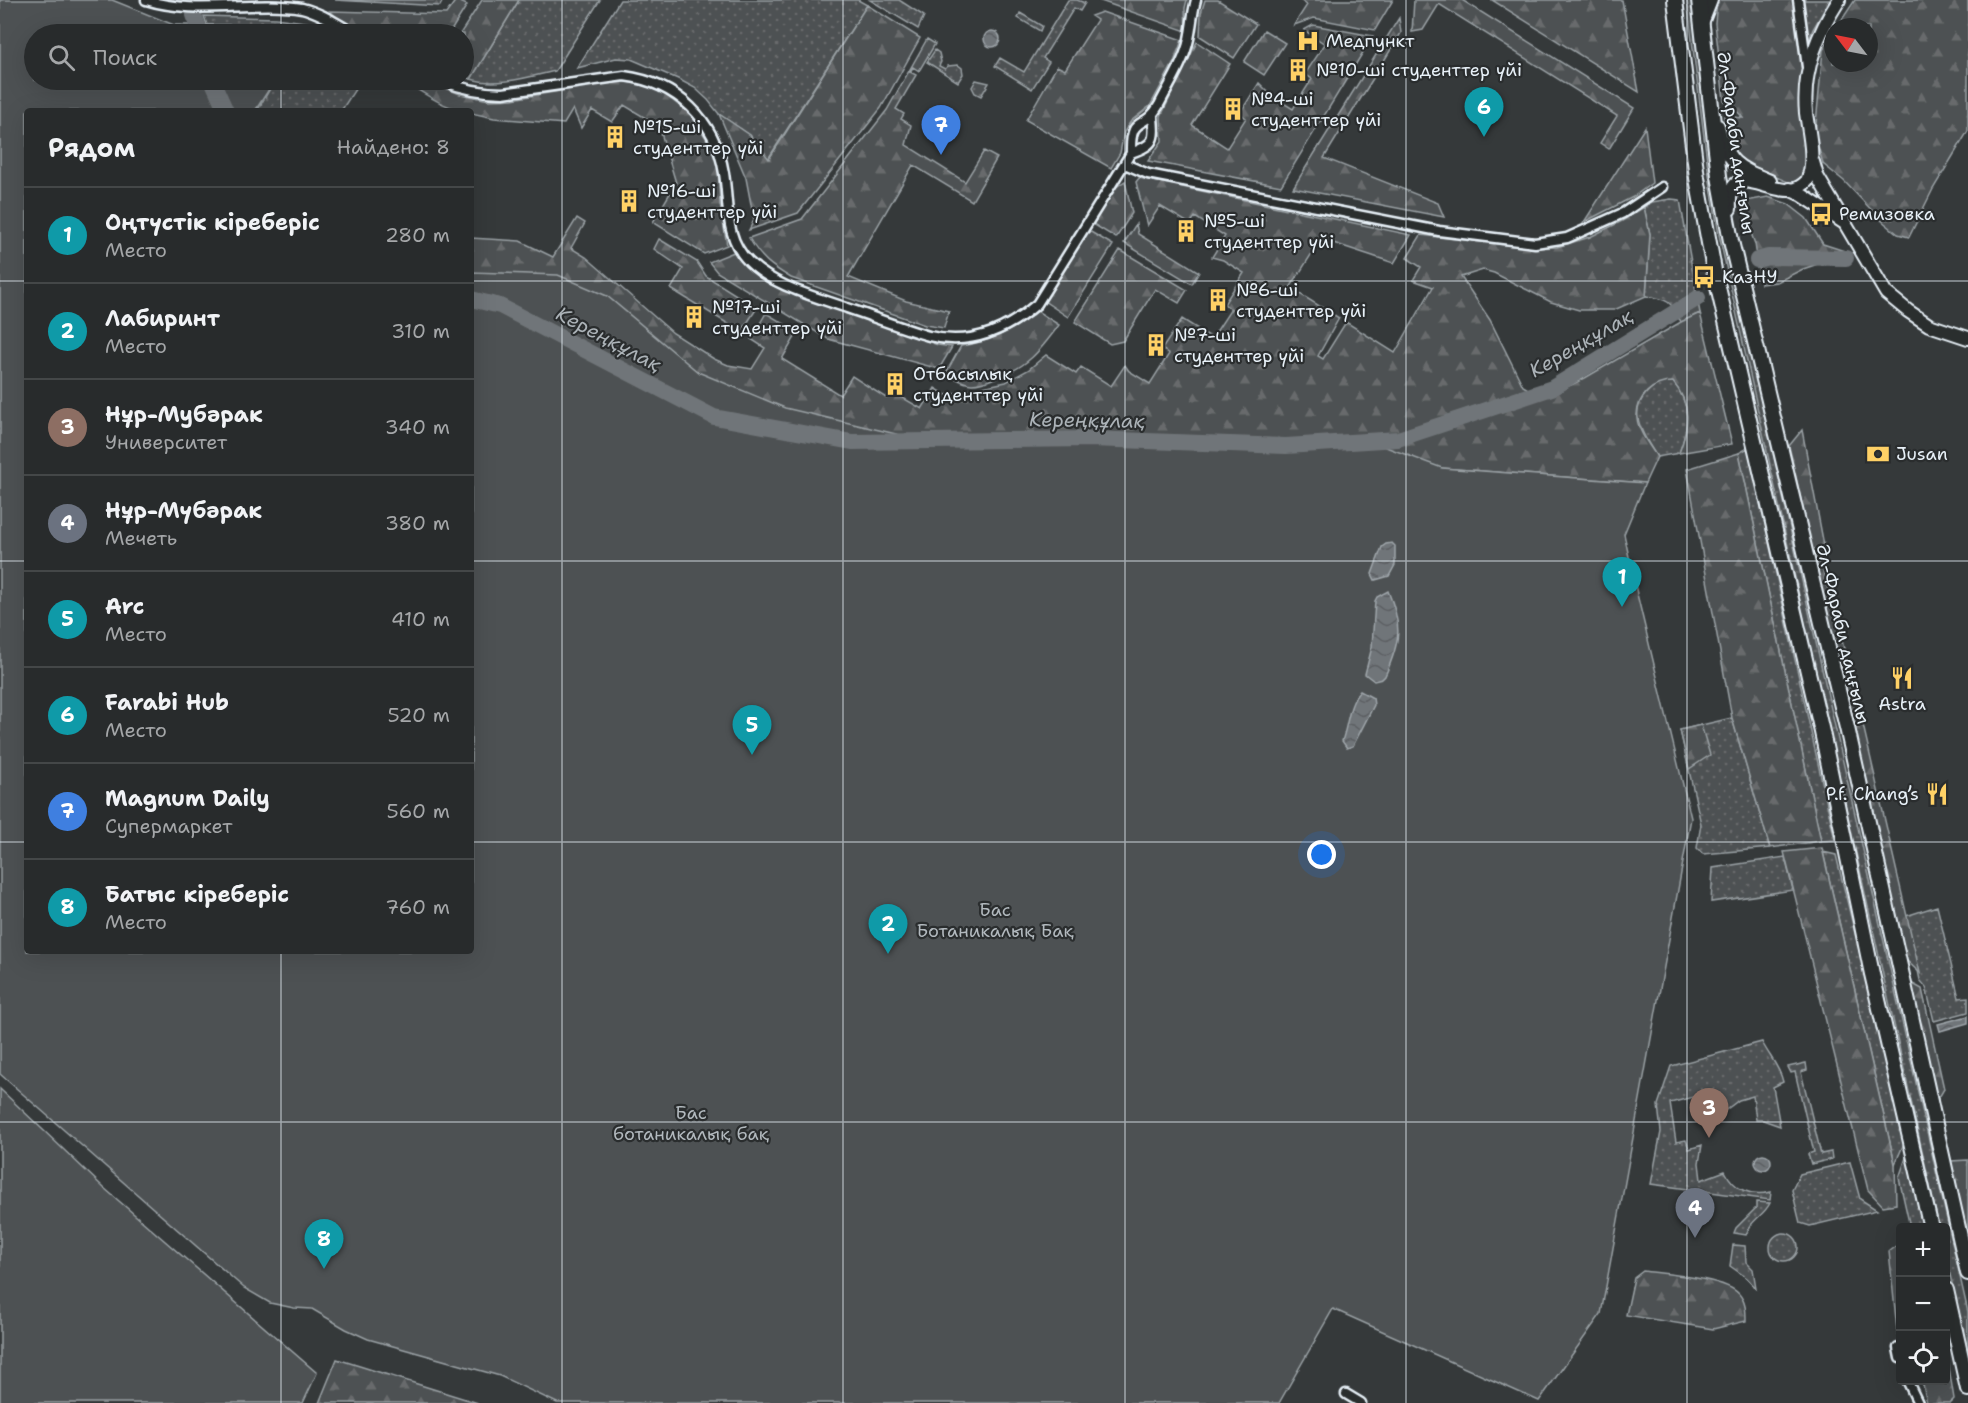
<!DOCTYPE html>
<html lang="ru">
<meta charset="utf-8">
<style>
:root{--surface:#282b2c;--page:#303334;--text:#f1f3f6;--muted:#a5a7a9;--line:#444748;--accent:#ea580c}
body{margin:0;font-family:"Shantell Sans",sans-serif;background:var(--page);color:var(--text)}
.controls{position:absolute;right:18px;bottom:18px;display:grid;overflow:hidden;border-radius:6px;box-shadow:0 6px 24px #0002}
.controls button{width:54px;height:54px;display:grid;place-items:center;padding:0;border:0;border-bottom:2px solid var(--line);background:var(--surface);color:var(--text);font:30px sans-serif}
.compass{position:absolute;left:1824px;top:18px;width:54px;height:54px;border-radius:50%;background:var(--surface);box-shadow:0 6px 24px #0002;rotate:302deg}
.you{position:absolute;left:1322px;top:855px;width:21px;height:21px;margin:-15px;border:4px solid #fff;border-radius:50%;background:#1a73e8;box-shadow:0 0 0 9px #1a73e833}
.badge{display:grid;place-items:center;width:39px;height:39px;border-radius:50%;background:var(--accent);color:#fff;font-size:20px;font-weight:700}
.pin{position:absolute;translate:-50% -50px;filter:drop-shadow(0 2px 3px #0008)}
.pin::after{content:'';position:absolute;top:32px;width:21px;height:18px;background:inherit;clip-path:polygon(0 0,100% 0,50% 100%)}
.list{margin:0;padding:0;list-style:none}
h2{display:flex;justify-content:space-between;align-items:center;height:78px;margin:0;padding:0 24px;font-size:26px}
h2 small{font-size:20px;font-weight:400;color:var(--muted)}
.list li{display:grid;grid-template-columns:39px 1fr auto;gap:18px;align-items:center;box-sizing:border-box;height:96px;padding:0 24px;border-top:2px solid var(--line)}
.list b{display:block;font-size:22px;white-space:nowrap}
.list p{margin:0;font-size:20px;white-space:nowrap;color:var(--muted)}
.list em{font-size:20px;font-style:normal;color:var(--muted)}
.icon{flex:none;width:33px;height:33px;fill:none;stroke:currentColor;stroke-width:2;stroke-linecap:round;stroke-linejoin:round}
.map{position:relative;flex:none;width:1968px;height:1403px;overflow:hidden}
.search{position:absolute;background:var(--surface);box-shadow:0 6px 24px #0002;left:24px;top:24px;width:450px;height:66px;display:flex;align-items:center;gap:15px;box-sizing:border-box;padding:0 21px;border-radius:33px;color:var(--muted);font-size:22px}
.panel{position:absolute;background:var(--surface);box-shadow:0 6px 24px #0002;left:24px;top:108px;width:450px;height:846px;border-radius:6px}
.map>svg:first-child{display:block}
.grass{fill:url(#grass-dots);stroke:#9aa1a5;stroke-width:1.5}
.forest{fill:url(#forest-firs);stroke:#9aa1a5;stroke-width:1.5}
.green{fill:#4d5152;stroke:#9aa1a5;stroke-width:1.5}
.water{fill:url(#water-waves);stroke:#a0a7ac;stroke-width:1.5}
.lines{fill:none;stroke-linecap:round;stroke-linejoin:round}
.river{stroke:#707579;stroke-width:16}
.street-casing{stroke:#e8f1f8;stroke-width:13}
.secondary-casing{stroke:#e8f1f8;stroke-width:16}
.primary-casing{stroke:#e8f1f8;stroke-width:18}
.street{stroke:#2a2d2e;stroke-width:8}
.secondary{stroke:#2a2d2e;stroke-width:12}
.primary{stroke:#2a2d2e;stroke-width:14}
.grid{fill:none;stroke:#e8f1f8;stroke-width:1.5;stroke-opacity:0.55}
.labels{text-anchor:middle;stroke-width:4.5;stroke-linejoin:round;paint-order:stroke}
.poi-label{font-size:18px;fill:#e8f1f8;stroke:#2a2d2e;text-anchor:start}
.street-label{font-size:18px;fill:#e8f1f8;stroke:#2a2d2e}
.park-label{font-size:18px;fill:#b2b9be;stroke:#2a2d2e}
.water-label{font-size:20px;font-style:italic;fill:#acb3b8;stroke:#2a2d2e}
</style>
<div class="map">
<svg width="1968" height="1403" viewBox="0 0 1968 1403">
<defs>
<pattern id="grass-dots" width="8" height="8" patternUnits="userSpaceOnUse" patternTransform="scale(1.5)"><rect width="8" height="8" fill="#4d5152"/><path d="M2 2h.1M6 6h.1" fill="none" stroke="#676a6c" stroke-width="1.8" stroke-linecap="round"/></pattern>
<pattern id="forest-firs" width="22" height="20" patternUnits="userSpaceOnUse" patternTransform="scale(1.5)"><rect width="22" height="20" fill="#4d5152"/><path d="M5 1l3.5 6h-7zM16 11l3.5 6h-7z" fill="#676a6c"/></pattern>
<pattern id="water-waves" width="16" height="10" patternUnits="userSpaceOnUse" patternTransform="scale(1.5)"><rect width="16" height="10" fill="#707579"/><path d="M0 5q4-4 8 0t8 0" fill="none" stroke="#5b5e62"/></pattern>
</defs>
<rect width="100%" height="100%" fill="#35393a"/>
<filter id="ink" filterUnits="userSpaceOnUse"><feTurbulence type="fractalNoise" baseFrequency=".0167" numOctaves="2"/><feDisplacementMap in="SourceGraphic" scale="12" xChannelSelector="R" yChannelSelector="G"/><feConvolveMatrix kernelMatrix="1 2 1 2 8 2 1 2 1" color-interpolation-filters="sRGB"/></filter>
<g filter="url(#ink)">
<!-- grass -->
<path class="grass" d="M519,0H600L555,71C529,77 497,87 471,79Z
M620,0H858L867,5L768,159L750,135L719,114L708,100L695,88L678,79L631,59L616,58L577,68Z
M870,0H899L924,16L918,29Z
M1068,0H1077L1085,3L1080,11L1074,8L1043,58L1049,62L1032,89L995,66L1000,58L1024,72Z
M1687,0H1694L1723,233L1968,1312V1357L1946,1256V1228L1939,1227L1719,235L1708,169Z
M1800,0H1830L1813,29L1806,47Z
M1020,13L1042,26L1040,31L1018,18Z
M204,16L276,18L311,23L338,34H315L260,25H207Z
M935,50L939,53L941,62L939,66L945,69L948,66L958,65L962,68L963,74L958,82L927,62Z
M275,80H361L341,111H257Z
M976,80L989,83L981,96L975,93L972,87Z
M1671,199L1680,200L1700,313L1681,322C1672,301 1667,299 1646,296L1650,234L1644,207L1652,202Z
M1660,382H1673C1692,404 1689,427 1679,453L1657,457C1638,427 1624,405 1660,382Z
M1748,448L1835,840L1821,841L1739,453Z
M1732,718L1770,848L1703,854L1697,848L1701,824L1680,730Z
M1823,852L1836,855L1905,1141L1895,1164Z
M1785,857L1793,890L1711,902L1713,868Z
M1937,906L1959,998L1968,997V1012L1934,1021L1926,987L1920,980L1906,916Z
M1762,1042C1769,1056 1780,1067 1783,1082L1773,1087L1780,1126L1763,1120H1756L1753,1096L1739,1100L1723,1112L1720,1099L1711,1102L1709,1093L1670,1103L1676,1142L1686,1140L1689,1149L1702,1145L1699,1163L1701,1180L1725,1171C1734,1190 1751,1197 1771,1192L1770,1200L1651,1184L1661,1132L1658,1105L1671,1066Z
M1806,1063L1807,1070L1801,1072L1821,1154L1831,1152L1832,1159L1811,1164L1808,1154L1814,1152L1795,1072L1791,1073L1788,1067Z
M1911,1143L1929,1227H1910L1899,1178Z
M1850,1162L1860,1199L1877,1210L1810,1226L1800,1223L1792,1190L1800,1174Z
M1756,1202L1770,1203C1764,1216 1751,1219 1746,1235L1734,1233L1736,1228L1756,1208Z
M1770 1247a14 14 0 1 1 28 0a14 14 0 1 1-28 0Z
M1733,1245L1745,1246L1746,1262L1753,1269L1756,1288L1747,1278L1730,1266Z"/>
<!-- forest -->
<path class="forest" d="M335,0H443L440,6Z
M456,0L467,5L449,34H367L338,18L330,11L446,14Z
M482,0H519L471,79L464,76V34H460Z
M1098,0H1187L1185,8L1186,31Z
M1205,0H1218L1256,24L1234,58L1200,36L1201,13Z
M1300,0H1393L1375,30L1314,18L1294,25L1307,5Z
M1414,0H1462L1634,108L1609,149L1600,143L1617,116L1439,4L1423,30L1412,32Z
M1492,0H1622L1639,92Z
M1717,0H1798L1810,173L1795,185L1748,165L1732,156L1726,136L1724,116L1743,118C1738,109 1728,108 1724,100L1715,23Z
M1855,0H1968V131L1933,189L1909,237L1898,234L1881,220L1844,181L1823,164L1815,134L1823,50L1833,33V63H1869V27H1837Z
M867,5L920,38L881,108L798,213L749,230L754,220L746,178L719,114L750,135L769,159Z
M1102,12L1182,40L1174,62L1150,106L1131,121L1124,132L1120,153L1111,168L1026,120L1057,66L1065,70L1097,20L1091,16Z
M1399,18L1401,33L1324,158L1438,203L1444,217L1293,188Z
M1313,25L1373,36L1281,186L1148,161L1162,141L1161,116L1197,42L1230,64L1192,125L1227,148L1246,118L1240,113L1259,83L1272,96L1293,109L1312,79L1305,74L1325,44L1304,30Z
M1264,30L1285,43L1264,75L1244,62Z
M927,39L935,44L919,71L913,67L910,72L916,75L896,109L904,114L901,119L911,125L906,145L965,182L984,151L997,158L972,201L913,165L848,277L906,301L949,311L944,328L925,325L791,278C771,266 761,259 749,238L802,219L887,110Z
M402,80H425L460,94L489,100L512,99L609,83L627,82L644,85L663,93L691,115L712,147L718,167L720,205L727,245L704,254L653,222L676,183L659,126L624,105L612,122L592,110L581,128L573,109L564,124L494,118L471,113V111C447,111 422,92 402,80Z
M1645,127L1652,183L1633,197L1584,222Z
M1139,178L1411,235L1394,263L1321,239L1290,288L1339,318L1318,356L1323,359L1346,322L1395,353L1433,287L1413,280L1421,267L1407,258L1421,235L1531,248L1557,247L1590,237L1622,221L1644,207L1650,234L1646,296L1614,310H1579L1551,302L1494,273L1483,270L1461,277L1490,320L1523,386L1540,396H1549L1585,378L1681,322L1700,313L1732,444L1679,453C1689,427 1692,404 1673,382C1653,382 1636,396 1637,418C1638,431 1650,446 1657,457L1645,483L1442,468L471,440V238L520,241L553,257L577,218L585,223L571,248L586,257L673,333L714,359L728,365L752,369L765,348L751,339L766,313L798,332L782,359L840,395L852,376L886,398L891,391L922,409L935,388L946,395L1006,382L1028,370L1046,355L1076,374L1081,367L1111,386L1125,365L1129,371L1150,384L1169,354L1162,349L1182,319L1212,338L1231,309L1224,304L1244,273L1223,260L1212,257L1225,236L1195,217L1190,224L1160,206L1147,226L1136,182Z
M1125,181L1132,213L1116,238L1093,224L1115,188Z
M1768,197L1788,204L1806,218L1823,244L1851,253L1803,269L1777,282L1761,284L1755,244L1747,222L1746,201Z
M1136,224L1138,234L1199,272L1192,284L1124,243Z
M1089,231L1113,245L1068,317L1044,301Z
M659,239L697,262L706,276L757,308L742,331L730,325L671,289L683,269L654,249Z
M1120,250L1187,290L1179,303L1155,289L1123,341L1110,344L1075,322Z
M734,252L750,270L771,285L938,345L952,347L939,369L828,339L717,272L709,262Z
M1037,311L1059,325C1040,351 1027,368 995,378C988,381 980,384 972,384C963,384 954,377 946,373L961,346C991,342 1014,330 1037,311Z
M1802,430L1826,556L1820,558L1855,690L1920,973L1905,959L1789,446Z
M1739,453L1821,841L1770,848L1732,718L1687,469Z
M1701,725L1710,755L1689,769L1680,730Z
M1822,848L1895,1164L1896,1204L1883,1206L1868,1190L1784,852Z
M1911,983L1922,989L1944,1089L1937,1101Z
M1968,1160V1238L1951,1161Z
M1900,1243V1341L1897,1330L1889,1251Z
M1643,1271C1665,1274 1726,1278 1739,1294C1746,1302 1746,1311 1746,1321L1713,1329L1626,1315L1634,1278Z
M1946,1349L1954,1399L1950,1403H1927L1922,1381L1946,1380Z
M337,1359L478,1403H319Z"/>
<!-- green -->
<path class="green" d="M0,0H112L174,25H260L315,34H34V80H275L255,111H27V951H471V272L558,275L607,296L698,372L785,408L909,437L1165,438L1288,442L1359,437L1442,468L1645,483L1624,534L1637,594L1691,818L1601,1314L1539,1401L1333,1309L1279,1403H557L500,1376L368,1339L346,1329L312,1309L294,1308L270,1303L244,1288L0,1074Z
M0,1089L104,1188L317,1373L303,1403H0Z"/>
<!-- water -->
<path class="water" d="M220,27H232L247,34H215Z
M984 39a8 8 0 1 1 16 0a8 8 0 1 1-16 0Z
M1386,544L1392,543L1395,546V565L1389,576L1375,580L1372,574L1382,547Z
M1388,591C1403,626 1400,642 1385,676L1382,679L1374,681L1365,674L1372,647L1375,601L1377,597Z
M1360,691L1373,698L1374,705L1353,746L1347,748L1342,741C1348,725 1348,704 1360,691Z
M1968,1016V1023L1940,1031L1938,1024Z
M1755 1162a8 8 0 1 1 16 0a8 8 0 1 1-16 0Z"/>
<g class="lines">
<!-- river -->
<path class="river" d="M194,15L201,34
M212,80L226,111
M1757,260L1768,257L1846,258
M471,299L500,306L714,417L852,442L1091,439L1286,446L1398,439L1552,388L1698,298"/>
<!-- street casing -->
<g class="street-casing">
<path id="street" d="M146,0C197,16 250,0 302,8C322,13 339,25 356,34
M1798,0L1807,67
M439,80C460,88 480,93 503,93L624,76C677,83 715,119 724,173C729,204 724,238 749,262C775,287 814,296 847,308C874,317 901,328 929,336C970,346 1006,331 1037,304L1131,153C1130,113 1144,132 1159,105C1168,87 1180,69 1186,50C1192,34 1191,17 1196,0
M1131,153C1155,144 1155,141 1153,116
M1125,164L1148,174L1439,231L1535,243L1567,238L1623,213L1662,187
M1898,1348L1900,1358
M1907,1380L1918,1403
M1346,1394L1361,1403"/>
</g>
<!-- secondary casing -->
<g class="secondary-casing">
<path id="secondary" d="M1702,23L1711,0
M1718,126C1727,163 1736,167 1770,181
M1813,162L1817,176L1886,293L1908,311L1929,325L1968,338
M1789,189L1802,195L1843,222
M1730,209C1727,159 1763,192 1791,190C1798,189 1803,185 1807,181C1816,160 1809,135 1806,113C1802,71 1817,34 1839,0"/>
</g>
<!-- primary casing -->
<g class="primary-casing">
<path id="primary" d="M1675,0L1697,178L1714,270L1822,732L1872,974L1931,1228
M1699,0L1719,176L1731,241L1848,732L1968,1273
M1946,1290L1968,1389"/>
</g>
<!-- street -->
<use href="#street" class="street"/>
<!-- secondary -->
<use href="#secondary" class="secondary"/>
<!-- primary -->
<use href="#primary" class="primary"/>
</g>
</g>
<!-- grid -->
<path class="grid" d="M281,0V34M562,0V1403M843,0V1403M1125,0V1403M1406,0V1403M1687,0V1403M281,80V111M0,281H27M471,281H1968M0,561H27M471,561H1968M0,842H27M471,842H1968M281,951V1403M0,1122H1968"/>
<!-- icons -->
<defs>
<g id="hospital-bare" transform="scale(1.8)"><path d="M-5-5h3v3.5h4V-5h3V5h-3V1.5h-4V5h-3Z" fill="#ffd166" stroke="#2a2d2e" stroke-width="2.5" paint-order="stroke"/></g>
<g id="building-bare" transform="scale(1.8)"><path d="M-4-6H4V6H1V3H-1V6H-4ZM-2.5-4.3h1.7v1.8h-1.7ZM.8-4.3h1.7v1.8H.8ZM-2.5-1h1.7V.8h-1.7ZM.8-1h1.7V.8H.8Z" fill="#ffd166" stroke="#2a2d2e" stroke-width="2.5" paint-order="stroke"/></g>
<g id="bus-bare" transform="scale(1.8)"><path d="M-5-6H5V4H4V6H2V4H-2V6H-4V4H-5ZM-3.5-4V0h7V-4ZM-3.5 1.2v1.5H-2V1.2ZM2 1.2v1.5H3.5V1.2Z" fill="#ffd166" stroke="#2a2d2e" stroke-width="2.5" paint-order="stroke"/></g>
<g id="bank-bare" transform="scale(1.8)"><path d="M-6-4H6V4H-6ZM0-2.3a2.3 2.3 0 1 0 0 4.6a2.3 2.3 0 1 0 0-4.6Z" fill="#ffd166" stroke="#2a2d2e" stroke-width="2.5" paint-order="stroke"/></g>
<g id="restaurant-bare" transform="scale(1.8)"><path d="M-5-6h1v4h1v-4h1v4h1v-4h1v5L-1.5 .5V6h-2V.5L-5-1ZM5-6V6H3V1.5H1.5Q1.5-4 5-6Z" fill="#ffd166" stroke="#2a2d2e" stroke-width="2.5" paint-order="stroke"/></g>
</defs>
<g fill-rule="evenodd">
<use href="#hospital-bare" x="1308" y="41"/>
<use href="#building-bare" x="1298" y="70"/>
<use href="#building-bare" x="1233" y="109"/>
<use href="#building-bare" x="615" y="137"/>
<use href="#building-bare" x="629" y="201"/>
<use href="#bus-bare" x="1821" y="214"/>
<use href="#building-bare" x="1186" y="231"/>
<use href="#bus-bare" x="1704" y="277"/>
<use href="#building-bare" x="1218" y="300"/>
<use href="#building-bare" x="694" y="317"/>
<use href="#building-bare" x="1156" y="345"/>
<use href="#building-bare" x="895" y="384"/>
<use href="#bank-bare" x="1878" y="454"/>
<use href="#restaurant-bare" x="1902" y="678"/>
<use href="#restaurant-bare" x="1937" y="794"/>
</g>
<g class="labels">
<!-- poi labels -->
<g class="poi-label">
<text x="1326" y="47">Медпункт</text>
<text x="1316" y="76">№10-ші студенттер үйі</text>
<text x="1251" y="105">№4-ші<tspan x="1251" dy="21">студенттер үйі</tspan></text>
<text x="633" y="133">№15-ші<tspan x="633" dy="21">студенттер үйі</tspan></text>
<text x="647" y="197">№16-ші<tspan x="647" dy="21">студенттер үйі</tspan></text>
<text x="1839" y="220">Ремизовка</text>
<text x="1204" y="227">№5-ші<tspan x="1204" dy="21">студенттер үйі</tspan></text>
<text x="1722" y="283">КазНУ</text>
<text x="1236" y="296">№6-ші<tspan x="1236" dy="21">студенттер үйі</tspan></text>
<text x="712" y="313">№17-ші<tspan x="712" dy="21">студенттер үйі</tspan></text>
<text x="1174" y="341">№7-ші<tspan x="1174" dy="21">студенттер үйі</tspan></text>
<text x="913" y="380">Отбасылық<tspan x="913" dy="21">студенттер үйі</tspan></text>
<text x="1896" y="460">Jusan</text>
<text x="1902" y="710" text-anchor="middle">Astra</text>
<text x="1919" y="800" text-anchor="end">P.f. Chang’s</text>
</g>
<!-- street labels -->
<g class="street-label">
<text transform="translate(1736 143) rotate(82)" y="6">Әл-Фараби даңғылы</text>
<text transform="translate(1843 634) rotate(77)" y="6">Әл-Фараби даңғылы</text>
</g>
<!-- park labels -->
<g class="park-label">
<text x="995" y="916">Бас<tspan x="995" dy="21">Ботаникалық Бақ</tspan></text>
<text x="691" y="1119">Бас<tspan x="691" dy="21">ботаникалық бақ</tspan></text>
</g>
<!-- water labels -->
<g class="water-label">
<text transform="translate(609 339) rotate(28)" y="7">Кереңқұлақ</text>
<text transform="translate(1581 343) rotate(-30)" y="7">Кереңқұлақ</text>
<text transform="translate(1087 420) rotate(1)" y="7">Кереңқұлақ</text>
</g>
</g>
</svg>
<div class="controls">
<button>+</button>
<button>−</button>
<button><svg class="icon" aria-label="locate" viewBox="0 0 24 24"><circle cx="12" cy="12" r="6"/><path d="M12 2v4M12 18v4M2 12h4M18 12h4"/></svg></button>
</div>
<svg class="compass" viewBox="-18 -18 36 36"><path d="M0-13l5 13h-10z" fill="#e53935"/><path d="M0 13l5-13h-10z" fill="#a5a7a9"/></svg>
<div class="you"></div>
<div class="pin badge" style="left:1622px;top:607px;background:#0f9aa8">1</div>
<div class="pin badge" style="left:888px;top:954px;background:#0f9aa8">2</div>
<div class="pin badge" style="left:1709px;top:1138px;background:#8d6e63">3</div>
<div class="pin badge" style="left:1695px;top:1238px;background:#6b7280">4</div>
<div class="pin badge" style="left:752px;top:755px;background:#0f9aa8">5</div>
<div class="pin badge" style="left:1484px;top:137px;background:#0f9aa8">6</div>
<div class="pin badge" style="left:941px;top:155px;background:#3f7fe0">7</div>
<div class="pin badge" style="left:324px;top:1269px;background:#0f9aa8">8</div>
<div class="search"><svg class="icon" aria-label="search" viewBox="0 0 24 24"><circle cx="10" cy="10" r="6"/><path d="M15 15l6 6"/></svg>Поиск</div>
<section class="panel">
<h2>Рядом<small>Найдено: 8</small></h2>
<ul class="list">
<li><span class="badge" style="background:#0f9aa8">1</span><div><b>Оңтүстік кіреберіс</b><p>Место</p></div><em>280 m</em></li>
<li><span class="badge" style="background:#0f9aa8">2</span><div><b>Лабиринт</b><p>Место</p></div><em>310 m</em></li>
<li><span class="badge" style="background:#8d6e63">3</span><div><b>Нұр-Мубәрак</b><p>Университет</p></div><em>340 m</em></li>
<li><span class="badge" style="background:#6b7280">4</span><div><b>Нұр-Мүбәрак</b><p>Мечеть</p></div><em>380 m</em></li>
<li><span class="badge" style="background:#0f9aa8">5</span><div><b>Arc</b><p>Место</p></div><em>410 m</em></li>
<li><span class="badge" style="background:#0f9aa8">6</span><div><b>Farabi Hub</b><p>Место</p></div><em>520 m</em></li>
<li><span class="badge" style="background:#3f7fe0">7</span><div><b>Magnum Daily</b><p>Супермаркет</p></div><em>560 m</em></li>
<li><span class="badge" style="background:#0f9aa8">8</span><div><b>Батыс кіреберіс</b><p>Место</p></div><em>760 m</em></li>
</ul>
</section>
</div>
